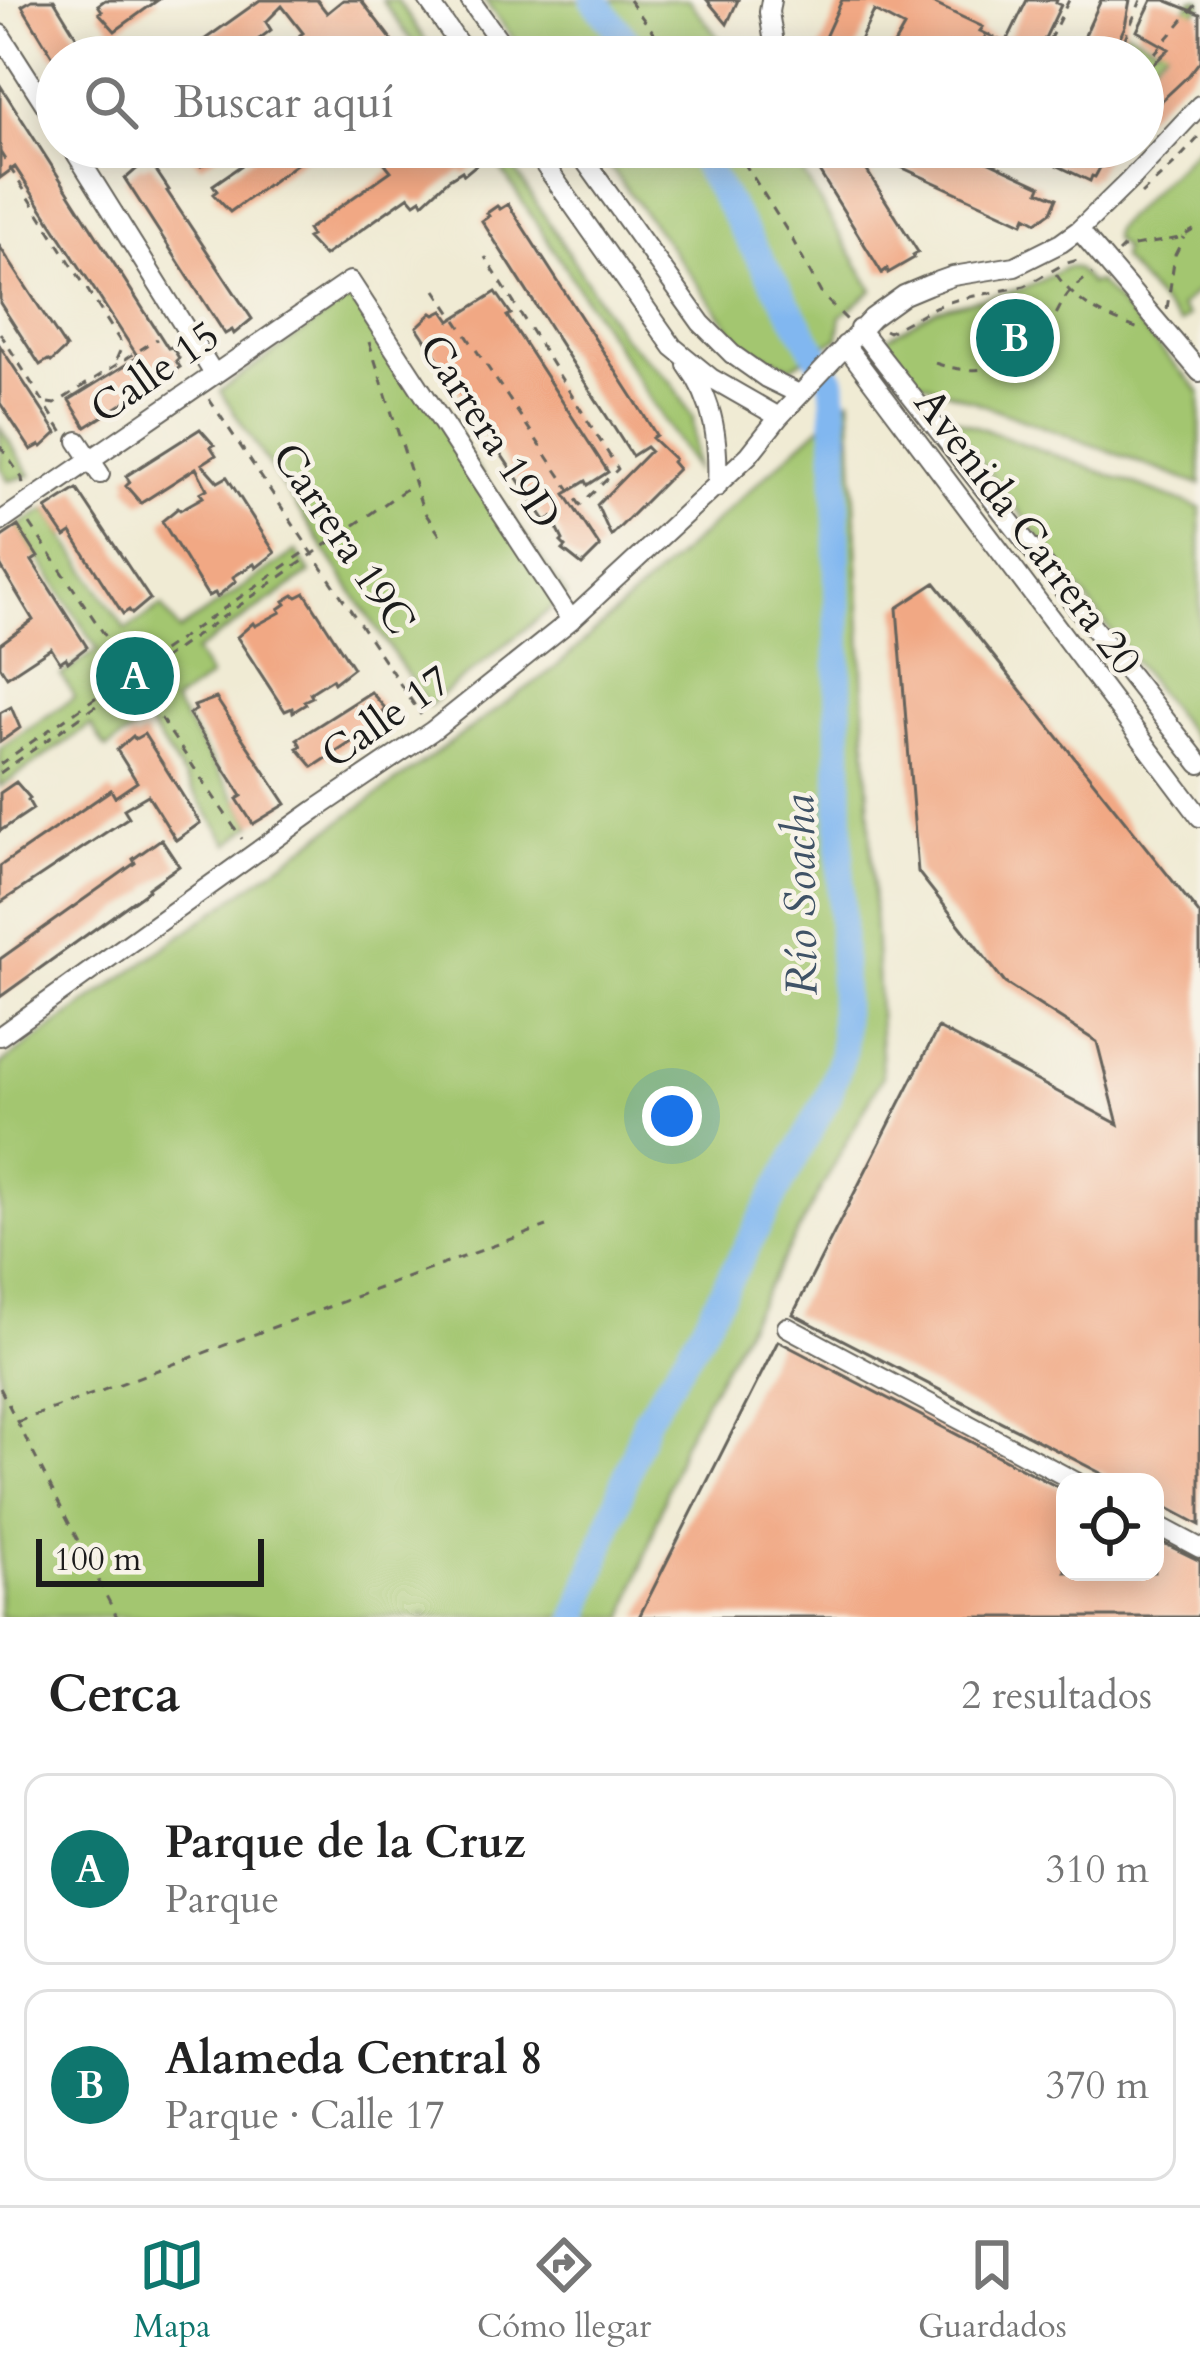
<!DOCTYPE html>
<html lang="es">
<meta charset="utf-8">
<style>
:root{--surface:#fff;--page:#f6f6f6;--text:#222;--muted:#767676;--line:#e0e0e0;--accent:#0f766e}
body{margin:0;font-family:Cardo,serif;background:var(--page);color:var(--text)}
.controls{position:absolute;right:36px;bottom:36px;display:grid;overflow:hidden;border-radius:24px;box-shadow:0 6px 30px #0003}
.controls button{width:108px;height:108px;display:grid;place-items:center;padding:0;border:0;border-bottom:3px solid var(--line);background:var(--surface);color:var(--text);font:60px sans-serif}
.scale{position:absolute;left:36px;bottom:30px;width:228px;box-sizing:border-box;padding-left:12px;border:6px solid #1c1c1c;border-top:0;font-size:33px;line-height:42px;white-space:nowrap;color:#1c1c1c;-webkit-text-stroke:9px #f7f3e8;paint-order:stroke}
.you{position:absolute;left:672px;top:1116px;width:42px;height:42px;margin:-30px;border:9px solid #fff;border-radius:50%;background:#1a73e8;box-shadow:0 0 0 18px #1a73e833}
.badge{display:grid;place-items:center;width:78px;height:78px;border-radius:50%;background:var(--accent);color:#fff;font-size:39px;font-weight:700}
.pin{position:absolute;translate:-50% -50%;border:6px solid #fff;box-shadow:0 3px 12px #0006}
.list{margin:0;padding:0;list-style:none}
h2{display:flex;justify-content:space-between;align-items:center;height:156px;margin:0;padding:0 48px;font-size:51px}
h2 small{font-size:39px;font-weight:400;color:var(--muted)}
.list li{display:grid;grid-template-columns:78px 1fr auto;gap:36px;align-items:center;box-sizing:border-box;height:192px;margin:0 24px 24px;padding:0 24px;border:3px solid var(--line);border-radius:24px}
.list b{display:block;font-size:45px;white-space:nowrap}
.list p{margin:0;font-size:39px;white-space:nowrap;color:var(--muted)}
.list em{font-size:39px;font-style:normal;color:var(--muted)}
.icon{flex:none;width:66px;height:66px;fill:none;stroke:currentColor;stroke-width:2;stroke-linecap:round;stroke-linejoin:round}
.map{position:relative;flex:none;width:1200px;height:1617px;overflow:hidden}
.search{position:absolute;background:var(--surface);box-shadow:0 6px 30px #0003;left:36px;right:36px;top:36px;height:132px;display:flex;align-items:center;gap:30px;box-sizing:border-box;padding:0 42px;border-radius:66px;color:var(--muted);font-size:45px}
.sheet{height:588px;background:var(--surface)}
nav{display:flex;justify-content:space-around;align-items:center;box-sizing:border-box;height:168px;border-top:3px solid var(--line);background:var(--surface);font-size:33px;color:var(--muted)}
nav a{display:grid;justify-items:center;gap:6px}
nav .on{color:var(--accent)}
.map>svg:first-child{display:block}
.green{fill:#a3c66f;stroke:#607146;stroke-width:3}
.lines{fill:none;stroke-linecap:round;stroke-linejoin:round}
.river{stroke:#81b7f0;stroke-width:27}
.building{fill:#f1a884}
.minor-casing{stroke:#66645c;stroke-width:22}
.path{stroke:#66645c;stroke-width:3;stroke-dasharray:9 9;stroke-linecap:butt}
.minor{stroke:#fff;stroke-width:18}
.labels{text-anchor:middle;stroke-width:9;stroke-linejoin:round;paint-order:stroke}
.street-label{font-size:42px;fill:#1c1c1c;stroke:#f7f3e8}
.water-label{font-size:45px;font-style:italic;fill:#3f5266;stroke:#f7f3e8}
</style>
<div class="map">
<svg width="1200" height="1617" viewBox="0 0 1200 1617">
<rect width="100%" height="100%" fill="#f7f3e8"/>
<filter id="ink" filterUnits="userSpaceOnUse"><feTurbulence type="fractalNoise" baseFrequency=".00833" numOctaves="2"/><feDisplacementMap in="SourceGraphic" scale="24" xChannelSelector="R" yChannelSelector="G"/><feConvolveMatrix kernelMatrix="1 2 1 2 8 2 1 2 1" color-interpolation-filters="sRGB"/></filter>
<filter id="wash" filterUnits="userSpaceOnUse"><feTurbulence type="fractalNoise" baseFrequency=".004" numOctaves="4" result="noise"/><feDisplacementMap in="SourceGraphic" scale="48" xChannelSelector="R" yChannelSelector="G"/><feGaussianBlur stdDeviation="2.7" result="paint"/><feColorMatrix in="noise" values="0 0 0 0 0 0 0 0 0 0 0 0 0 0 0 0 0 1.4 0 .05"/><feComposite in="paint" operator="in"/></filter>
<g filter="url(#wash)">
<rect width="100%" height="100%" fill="#f0ebd4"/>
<!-- green -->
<path class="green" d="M382,0H397L437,57H423Z
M484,0H689L733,57H527Z
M1192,0H1200V6L1167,48L1143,70V57H1114L1125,30L1158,46Z
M1200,144V288L1180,307L1188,316L1180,324L1121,259L1123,248C1115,242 1111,240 1114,229Z
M487,147H500L622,336L672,383L693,418L695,468Z
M595,147H787L873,290L841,316L838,338L791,367L744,346Z
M1067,267L1076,268L1090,284L1098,282L1200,392V485L914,379L883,340L937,309L1026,288Z
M355,295L567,596L428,706L220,391Z
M850,399L882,1077L683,1442L625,1617H0V1065L555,668Z
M945,415L1200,508V747Z
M0,427L31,475L9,481L0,467Z
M46,509L126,630L162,606L179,631L296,551L310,573L195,652L210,677L173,703L253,824L229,844L147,722L106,749L91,725L0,787V748L75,697L61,675L98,650L18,526Z"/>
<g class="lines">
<!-- river -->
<path class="river" d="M594,0L640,57
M577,1617L647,1417L695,1342L828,1097L843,1053L836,444L833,382L694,147"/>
</g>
<g id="blocks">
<!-- building -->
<path class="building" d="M32,0H54L89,57H53L22,6Z
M105,0H158L115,31L99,13L102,11L98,5Z
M260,0H317L327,13L343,0H361L405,57H366L358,47L345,57H306L295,43L302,38L300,35L303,33L282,6L266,22L271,30L235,57H180Z
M707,0H738L727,24Z
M842,0H926L983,27L980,31L1006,43L1027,0H1057L1056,3L1061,5L1036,57H1007L985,37L977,53L973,52L970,57H887L904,27L874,11L854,53L851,52L849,57H816Z
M1101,0H1130L1125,26L1111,57H1075Z
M1152,0H1165L1200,14V61L1189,75L1143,118V82L1148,77L1145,72L1169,49L1137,31Z
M0,85L168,348L172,347L179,358L176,361L180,367L86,427L69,400L138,357L15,167L0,178Z
M183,147H228L201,166Z
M268,147H320L230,212L213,194L217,191L213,185Z
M372,147H473L481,157L474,163L476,165L464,175L462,171L449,179L423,203L421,199L415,203L409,196L324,256L307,238L311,236L307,230L391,171Z
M804,147H852L918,252L913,255L914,258L888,273L887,269L882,273Z
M895,147H957L1041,186L1039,191L1057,198L1051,212L1037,222L1026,216L1023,223L888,161Z
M1018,147H1100L1109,151L1095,177L1092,176L1090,181Z
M151,163L169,190L167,191L252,319L234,334L232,330L225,334L125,179L141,165L143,168Z
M508,204L637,404L656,435L652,438L674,459L672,462L678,469L611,536L597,505L650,451L646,447L632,456L482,221L489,216L487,213L497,206L500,209Z
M0,247L66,348L51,362L48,360L40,365L0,303Z
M496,292L511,314L507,316L608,472L588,485L586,481L565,494L600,547L582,565L563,550L566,547L561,542L563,540L552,518L546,522L417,327L432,313L435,315L443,311L450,321Z
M0,346L57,433L42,447L40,445L31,450L0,403Z
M200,429L214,445L211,447L216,455L202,464L218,482L227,477L275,553L256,568L254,564L233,577L236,581L217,597L215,593L208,596L162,521L178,508L180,510L203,497L200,493L207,489L196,468L141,503L126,486L130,482L126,476Z
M77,489L150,599L132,614L129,610L123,614L71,533L65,537L46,509Z
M18,526L38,557L32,561L87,647L68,662L66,658L60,662L51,648L7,677L0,666V644L33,620L0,565V538Z
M935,583L1200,915V1525L1155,1501V1482H1118L793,1314L938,1028L1118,1124L1097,1042L1005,983L918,872L897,608Z
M305,593L353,668L334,683L332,679L310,693L312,697L304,701L306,704L293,712L292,708L285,711L237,637L253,623L255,626L281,612L279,609L286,604L284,601L294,595L297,597Z
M371,692L385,708L383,710L387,719L313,767L297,748L301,746L297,739Z
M216,698L286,804L253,824L237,799L242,796L189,714L196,710L194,706Z
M11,707L20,728L0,742V713Z
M144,734L200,823L176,840L148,795L124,809L129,817L0,903V866L111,790L115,797L137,782L117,750L133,736L135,739Z
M16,782L30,798L28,800L33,809L0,831V793Z
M161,839L179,866L148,888L149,890L0,997V959L135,863L133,859Z
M778,1341L1065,1491V1572H1155V1539L1200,1561V1610L1197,1617H639Z"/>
</g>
</g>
<g filter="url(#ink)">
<use href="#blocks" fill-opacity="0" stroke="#66645c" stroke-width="3"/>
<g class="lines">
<!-- minor casing -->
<g class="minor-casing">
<path id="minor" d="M428,0L468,57
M470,0L511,57
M771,0L769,12L773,37
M0,34L57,123
M72,147L214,374
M532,147L673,347L711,378L779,417
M575,147L701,323L732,354L766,378L799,394
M1079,230L1200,372
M859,329L1200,764
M845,345L1200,817
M687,365C715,402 719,443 717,487
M78,441L100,474
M0,522L350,281L571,620
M0,1036L315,810L432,731L571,620L749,455L779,417L872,318L904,295L928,285L953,276L1015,266L1061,243L1079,230L1129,181L1200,105
M787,1327L1076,1482
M1155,1524L1200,1548"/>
</g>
<!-- path -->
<path class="path" d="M629,0L672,57
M728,57L729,42L754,39
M1041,57L1069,0
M1117,57L1141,0
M1143,67L1200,0
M734,147L791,237L822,295L848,321
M0,152L120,341V351L113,367
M1141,194L1173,165L1200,136
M1118,253L1123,248L1180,238L1200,226
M1056,274C1079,307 1105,317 1142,330
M436,290L580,505L618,469L485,257
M1167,309L1175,255L1184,237
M885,330L889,332L935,307L959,299L1025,286L1064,264L1081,259
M0,333L63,433
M369,342L423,510L444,541
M935,363C977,378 1016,368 1045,332C1065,305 1058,296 1092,274
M209,399L421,715
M48,403L55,404L157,339
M0,446L22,478L23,485
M30,524L242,839
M0,764L308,550
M0,773L413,484
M0,1388L117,1617
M17,1422L547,1226"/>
<!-- minor -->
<use href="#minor" class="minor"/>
</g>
</g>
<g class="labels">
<!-- street labels -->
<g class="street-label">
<text transform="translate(154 371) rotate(-35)" y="15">Calle 15</text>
<text transform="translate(491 431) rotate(57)" y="15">Carrera 19D</text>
<text transform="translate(1029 531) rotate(53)" y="15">Avenida Carrera 20</text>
<text transform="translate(345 538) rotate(56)" y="15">Carrera 19C</text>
<text transform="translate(385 716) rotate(-35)" y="15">Calle 17</text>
</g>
<!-- water labels -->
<g class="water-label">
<text transform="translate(799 895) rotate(-91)" y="16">Río Soacha</text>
</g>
</g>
</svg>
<div class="controls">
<button><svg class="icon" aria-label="locate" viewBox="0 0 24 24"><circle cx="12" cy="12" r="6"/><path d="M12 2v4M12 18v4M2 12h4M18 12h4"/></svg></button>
</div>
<div class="scale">100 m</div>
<div class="you"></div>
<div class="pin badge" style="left:135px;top:676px">A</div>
<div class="pin badge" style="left:1015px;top:338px">B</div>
<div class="search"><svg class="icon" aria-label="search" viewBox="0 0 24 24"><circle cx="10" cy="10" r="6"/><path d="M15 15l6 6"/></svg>Buscar aquí</div>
</div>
<section class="sheet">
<h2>Cerca<small>2 resultados</small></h2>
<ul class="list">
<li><span class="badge">A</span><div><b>Parque de la Cruz</b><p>Parque</p></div><em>310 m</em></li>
<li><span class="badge">B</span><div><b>Alameda Central 8</b><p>Parque · Calle 17</p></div><em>370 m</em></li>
</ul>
</section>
<nav>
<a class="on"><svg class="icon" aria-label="map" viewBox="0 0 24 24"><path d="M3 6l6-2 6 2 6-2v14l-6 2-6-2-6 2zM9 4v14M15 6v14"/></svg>Mapa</a>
<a><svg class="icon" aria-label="directions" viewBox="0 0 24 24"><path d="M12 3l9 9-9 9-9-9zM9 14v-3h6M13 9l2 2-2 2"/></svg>Cómo llegar</a>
<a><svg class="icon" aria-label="saved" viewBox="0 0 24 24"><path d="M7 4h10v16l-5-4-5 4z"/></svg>Guardados</a>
</nav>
